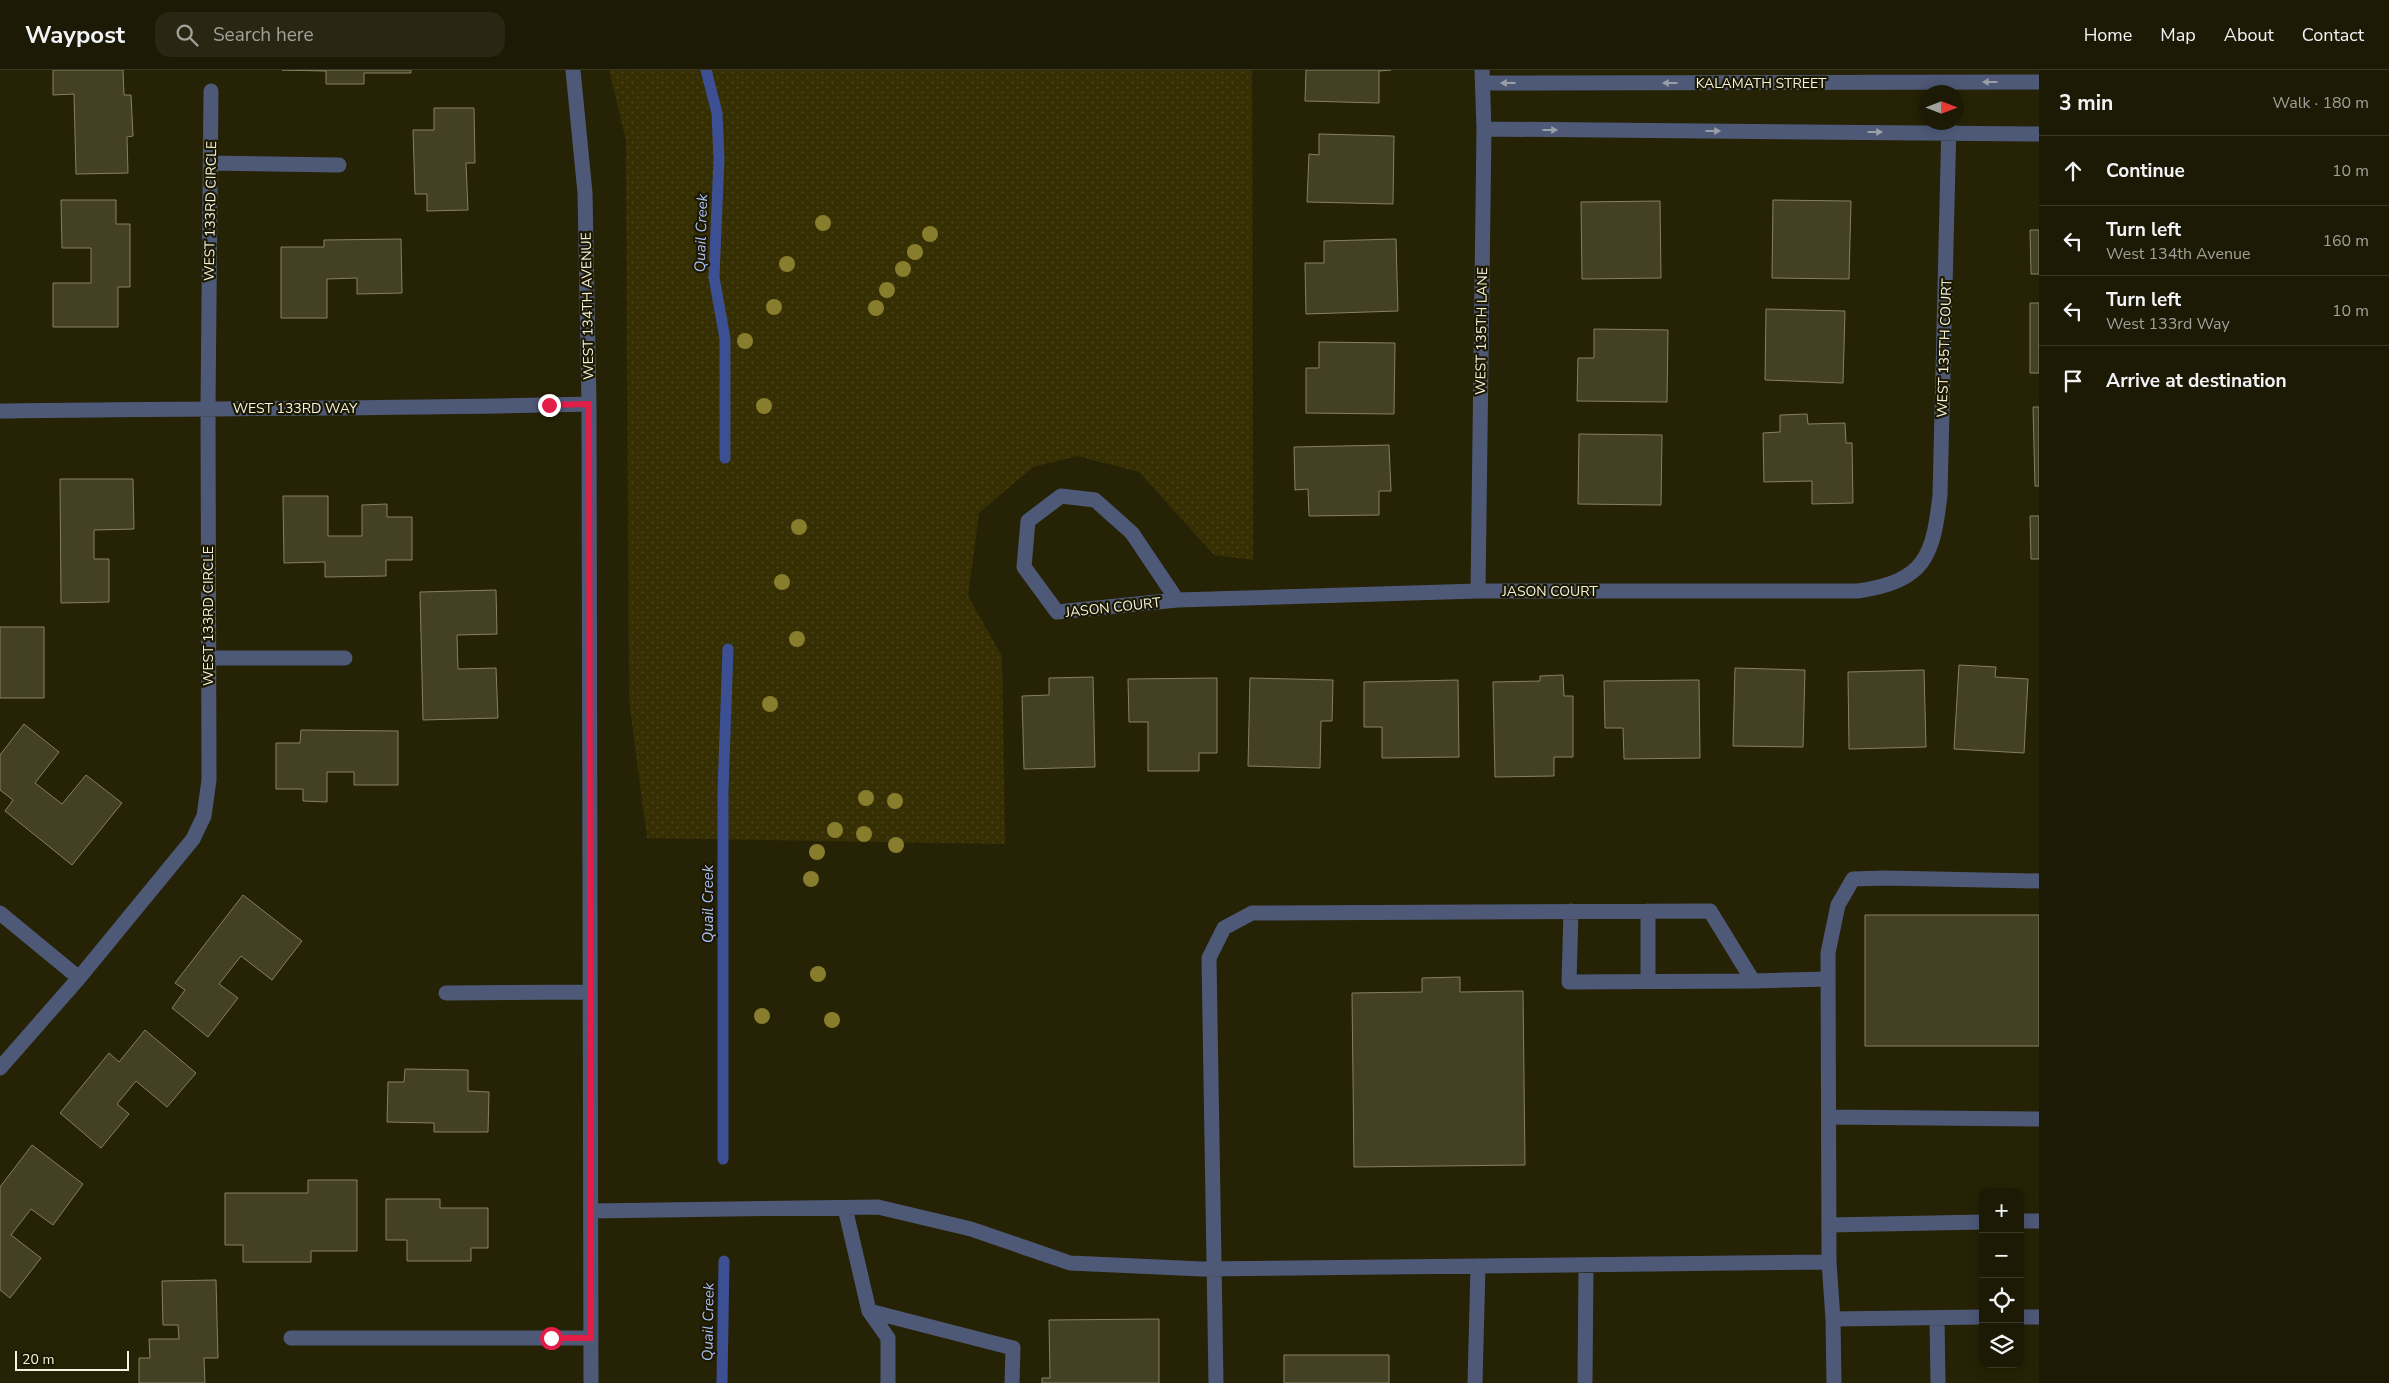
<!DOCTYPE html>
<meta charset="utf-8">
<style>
:root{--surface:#1c1a04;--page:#292713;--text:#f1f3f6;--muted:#a0a19a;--line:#3a3826}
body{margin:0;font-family:"Nunito Sans",sans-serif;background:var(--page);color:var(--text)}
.controls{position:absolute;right:15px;bottom:15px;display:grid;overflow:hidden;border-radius:10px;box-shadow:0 2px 12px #0003}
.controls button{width:45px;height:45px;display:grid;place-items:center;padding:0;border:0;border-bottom:1px solid var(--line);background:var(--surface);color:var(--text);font:25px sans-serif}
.compass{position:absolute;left:1919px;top:15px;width:45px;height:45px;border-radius:50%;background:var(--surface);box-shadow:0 2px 12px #0003;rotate:90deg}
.scale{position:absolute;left:15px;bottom:12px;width:114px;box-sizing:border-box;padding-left:5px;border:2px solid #f5f4e2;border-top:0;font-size:14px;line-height:18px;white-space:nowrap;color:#f5f4e2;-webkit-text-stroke:4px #1c1900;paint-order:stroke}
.stop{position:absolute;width:15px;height:15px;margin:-11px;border:4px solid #e11d48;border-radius:50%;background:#fff}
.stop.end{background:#e11d48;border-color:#fff;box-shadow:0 1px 5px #0008}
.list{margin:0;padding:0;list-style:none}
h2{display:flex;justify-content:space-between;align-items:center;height:65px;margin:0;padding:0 20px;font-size:21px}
h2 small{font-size:16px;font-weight:400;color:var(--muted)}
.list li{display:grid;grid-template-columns:32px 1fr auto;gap:15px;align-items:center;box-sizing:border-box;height:70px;padding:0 20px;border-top:1px solid var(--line)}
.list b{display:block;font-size:19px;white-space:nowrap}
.list p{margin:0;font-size:16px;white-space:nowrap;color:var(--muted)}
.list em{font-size:16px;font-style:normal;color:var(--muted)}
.icon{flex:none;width:28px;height:28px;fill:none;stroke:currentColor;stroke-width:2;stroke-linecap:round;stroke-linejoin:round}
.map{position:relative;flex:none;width:2039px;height:1313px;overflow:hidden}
header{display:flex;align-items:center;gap:30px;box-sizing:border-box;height:70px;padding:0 25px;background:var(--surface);border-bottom:1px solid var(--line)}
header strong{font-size:24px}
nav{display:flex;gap:28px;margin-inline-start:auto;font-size:18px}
.search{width:350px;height:45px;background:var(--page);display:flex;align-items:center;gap:12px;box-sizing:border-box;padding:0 18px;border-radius:15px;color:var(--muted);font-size:19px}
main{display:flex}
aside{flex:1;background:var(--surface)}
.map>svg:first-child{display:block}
.park{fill:url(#park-dots)}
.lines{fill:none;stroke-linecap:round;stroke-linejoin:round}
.stream{stroke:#3c4f92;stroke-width:11}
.building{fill:#444023;stroke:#848060}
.minor{stroke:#4e5977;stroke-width:15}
.tree{fill:#877d2c}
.oneway{fill:#999fa7}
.route{stroke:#e11d48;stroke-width:6}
.labels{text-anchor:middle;stroke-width:4.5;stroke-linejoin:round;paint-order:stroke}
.street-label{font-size:14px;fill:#f5f4e2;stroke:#1c1900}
.water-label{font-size:15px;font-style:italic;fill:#abbff9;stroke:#1c1900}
</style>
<header>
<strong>Waypost</strong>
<div class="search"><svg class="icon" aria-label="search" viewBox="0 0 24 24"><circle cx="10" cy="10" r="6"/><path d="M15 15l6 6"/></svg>Search here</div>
<nav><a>Home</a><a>Map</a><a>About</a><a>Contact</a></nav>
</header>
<main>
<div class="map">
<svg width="2039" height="1313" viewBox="0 0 2039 1313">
<defs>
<pattern id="park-dots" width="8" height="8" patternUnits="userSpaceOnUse" patternTransform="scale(1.25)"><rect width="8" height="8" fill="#352f03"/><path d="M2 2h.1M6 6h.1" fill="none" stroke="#49441b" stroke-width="1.8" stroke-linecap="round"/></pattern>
</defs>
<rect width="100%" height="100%" fill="#262205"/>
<!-- park -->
<path class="park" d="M609,0H1252L1253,490L1214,485L1139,402L1077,386L1033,397L979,443L968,526L1002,586L1005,774L647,768L629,631L626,71Z"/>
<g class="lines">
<!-- stream -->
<path class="stream" d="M706,0L717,43L719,89L714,207L725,269V388
M723,1089V721L728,579
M722,1313L724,1191"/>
</g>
<!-- building -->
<path class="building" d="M53,0H123L124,25H131L133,66L127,67L128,103L76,104L74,24L53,25Z
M282,0H411V3H364V14H326V1Z
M1306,0H1391L1379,1V33L1305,31Z
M434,38H474L475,93H466L468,140L427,141V124H415L413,60H434Z
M1319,64L1394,66L1393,134L1307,132L1309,84L1319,85Z
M61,130H116V154H130V217H118V257H53V213H91V178H62Z
M1773,130L1851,131L1849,209L1772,208Z
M1660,131L1661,208L1582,209L1581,132Z
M2030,160H2039V204H2031Z
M401,169L402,223L357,224V208L327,209V248H281V177H324V170Z
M1396,169L1398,241L1306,244L1305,193H1324V171Z
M2030,233H2039V303H2030Z
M1766,239L1845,241L1843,313L1765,310Z
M1594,259L1668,260L1667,332L1577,331L1578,288H1594Z
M1319,272L1395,273L1394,344L1306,343V298H1319Z
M2033,337H2039V416H2035Z
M1807,344L1808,354L1845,353L1846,373H1852L1853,433L1812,434V411L1764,412L1763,363L1780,362V345Z
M1579,364L1662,365L1661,435L1578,434Z
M1389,375L1391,421H1379V445L1309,446L1308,419L1295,420L1294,377Z
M60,409H133L134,459L94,460V489H109V532L61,533Z
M283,426H328V466H362V435L387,434V447H412V490H386V506L325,507V492L284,493Z
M2030,446H2039V489H2031Z
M496,520L497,564L457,565L458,599L496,598L498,648L423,650L420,522Z
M0,557H44V628H0Z
M1959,595L1996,597L1995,607L2028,609L2024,683L1954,679Z
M1735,598L1805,600L1803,677L1733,676Z
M1924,600L1926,677L1849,679L1848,602Z
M1563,605L1564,626H1573V687H1554V706L1495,707L1493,612L1540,611V606Z
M1093,607L1095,697L1024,699L1022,626L1049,625V608Z
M1217,608V683H1199V701H1148V652H1129L1128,609Z
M1250,608L1333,610L1332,651H1321L1320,698L1248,696Z
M1458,610L1459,687L1382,688V657H1364V612Z
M1699,610L1700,688L1624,689L1623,658H1605L1604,611Z
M24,654L59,682L35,713L62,734L86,705L122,733L72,795L5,741L13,730L0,720V685Z
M301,660L398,661V715H354V702H327V732L303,731V719H276V673H300Z
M243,825L302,871L272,910L241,886L219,914L238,928L208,967L172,938L185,920L175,913Z
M1865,845H2039V976H1865Z
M1460,907V922L1523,921L1525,1095L1354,1097L1352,923L1422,922V908Z
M145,960L196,1003L167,1037L136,1011L117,1034L129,1044L101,1078L60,1043L109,983L119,992Z
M405,999L468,1000V1021L489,1022L488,1062H434V1053L387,1052L388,1012H404Z
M32,1075L83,1114L53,1155L31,1139L11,1165L41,1188L10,1228L0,1220V1117Z
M308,1110H357V1181H311V1192H243V1175H225V1123H308Z
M386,1129H440V1138H488V1178H471V1191H407V1170H386Z
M216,1210L218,1288H204L205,1313H139V1288H150L149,1269H179L178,1255H163L162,1211Z
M1159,1249V1313H1042V1308H1050L1049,1250Z
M1284,1285H1389V1313H1284Z"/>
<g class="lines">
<!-- minor -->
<path class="minor" d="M573,0L585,123L589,334L591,1313
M1483,13L2039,12
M1484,59L2039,64
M210,93L339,95
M0,341C196,338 393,339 589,334
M1478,521L1484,59L1482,0
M1177,530L1057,542L1024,497L1028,451L1061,426L1095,430L1132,463L1177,530L1478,521H1858C1925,511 1933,487 1940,425L1949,52
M208,588H345
M1571,841L1569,912L1753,911
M1648,841V912
M0,843L79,908
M446,923L590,922
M0,998L79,908L193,769L204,746L209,710L208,337L211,21
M1829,1047L2039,1049
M845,1138L869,1241L888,1268V1313
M592,1141L878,1137L971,1159L1070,1193L1202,1199L1829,1192
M2020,1151H2039
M1829,1155L1983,1152
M869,1241L1013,1278L1012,1313
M2020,1247H2039
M1937,1248L1938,1313
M1833,1249L1983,1247
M291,1268H591
M1216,1313L1209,888L1224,858L1252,843L1710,841L1753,911L1828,909
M1475,1313L1478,1196
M1585,1313L1586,1195
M1834,1313L1833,1249L1829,1192L1828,883L1838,835L1853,809L1885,808L2039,811"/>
</g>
<!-- trees -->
<g class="tree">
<circle cx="823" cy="153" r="8"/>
<circle cx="930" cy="164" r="8"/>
<circle cx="915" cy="182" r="8"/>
<circle cx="787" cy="194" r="8"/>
<circle cx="903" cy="199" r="8"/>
<circle cx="887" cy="220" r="8"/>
<circle cx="774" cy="237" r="8"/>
<circle cx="876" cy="238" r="8"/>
<circle cx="745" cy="271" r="8"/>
<circle cx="764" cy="336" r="8"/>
<circle cx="799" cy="457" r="8"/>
<circle cx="782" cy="512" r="8"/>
<circle cx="797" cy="569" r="8"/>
<circle cx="770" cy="634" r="8"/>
<circle cx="866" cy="728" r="8"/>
<circle cx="895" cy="731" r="8"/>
<circle cx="835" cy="760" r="8"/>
<circle cx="864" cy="764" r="8"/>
<circle cx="896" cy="775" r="8"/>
<circle cx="817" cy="782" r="8"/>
<circle cx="811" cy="809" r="8"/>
<circle cx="818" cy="904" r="8"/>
<circle cx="762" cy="946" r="8"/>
<circle cx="832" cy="950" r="8"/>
</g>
<!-- one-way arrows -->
<defs><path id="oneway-solid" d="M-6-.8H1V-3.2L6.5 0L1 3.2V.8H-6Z" transform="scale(1.25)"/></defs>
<g class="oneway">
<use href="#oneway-solid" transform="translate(1990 12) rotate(180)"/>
<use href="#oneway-solid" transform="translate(1508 13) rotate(180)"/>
<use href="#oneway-solid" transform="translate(1670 13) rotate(180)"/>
<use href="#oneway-solid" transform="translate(1550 60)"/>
<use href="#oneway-solid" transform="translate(1713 61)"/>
<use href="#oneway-solid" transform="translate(1875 62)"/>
</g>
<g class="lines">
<!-- route -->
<path class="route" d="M549,335L589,334L591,1268H551"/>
</g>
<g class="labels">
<!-- street labels -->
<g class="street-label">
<text x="1761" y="18">KALAMATH STREET</text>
<text transform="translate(210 141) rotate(-89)" y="5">WEST 133RD CIRCLE</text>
<text transform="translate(587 236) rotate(-91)" y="5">WEST 134TH AVENUE</text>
<text transform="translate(1481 261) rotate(-89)" y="5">WEST 135TH LANE</text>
<text transform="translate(1944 278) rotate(-88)" y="5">WEST 135TH COURT</text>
<text x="295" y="343">WEST 133RD WAY</text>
<text x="1550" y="526">JASON COURT</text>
<text transform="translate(1113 537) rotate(-6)" y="5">JASON COURT</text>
<text transform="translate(208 546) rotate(-90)" y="5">WEST 133RD CIRCLE</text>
</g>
<!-- water labels -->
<g class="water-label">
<text transform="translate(701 163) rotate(-88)" y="5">Quail Creek</text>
<text transform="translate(708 834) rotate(-90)" y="5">Quail Creek</text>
<text transform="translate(708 1252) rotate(-89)" y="5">Quail Creek</text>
</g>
</g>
</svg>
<div class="controls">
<button>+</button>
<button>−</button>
<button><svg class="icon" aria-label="locate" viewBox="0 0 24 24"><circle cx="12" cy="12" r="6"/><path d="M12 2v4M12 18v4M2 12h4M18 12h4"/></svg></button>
<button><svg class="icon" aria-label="layers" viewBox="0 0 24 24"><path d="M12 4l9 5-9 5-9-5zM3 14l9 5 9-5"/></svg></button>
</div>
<svg class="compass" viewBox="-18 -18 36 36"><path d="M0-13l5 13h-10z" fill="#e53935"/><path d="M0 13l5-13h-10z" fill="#a0a19a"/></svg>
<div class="scale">20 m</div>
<div class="stop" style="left:551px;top:1268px"></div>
<div class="stop end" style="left:549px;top:335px"></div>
</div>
<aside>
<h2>3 min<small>Walk · 180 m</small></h2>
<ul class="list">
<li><svg class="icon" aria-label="ahead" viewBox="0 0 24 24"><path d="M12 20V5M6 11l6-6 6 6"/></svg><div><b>Continue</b></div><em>10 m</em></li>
<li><svg class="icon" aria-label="left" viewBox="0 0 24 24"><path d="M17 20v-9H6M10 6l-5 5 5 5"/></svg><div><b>Turn left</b><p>West 134th Avenue</p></div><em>160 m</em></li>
<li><svg class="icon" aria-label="left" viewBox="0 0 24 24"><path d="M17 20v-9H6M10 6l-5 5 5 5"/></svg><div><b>Turn left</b><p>West 133rd Way</p></div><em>10 m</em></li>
<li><svg class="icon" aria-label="arrive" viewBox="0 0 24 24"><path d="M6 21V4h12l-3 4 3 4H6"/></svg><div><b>Arrive at destination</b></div></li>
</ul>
</aside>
</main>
